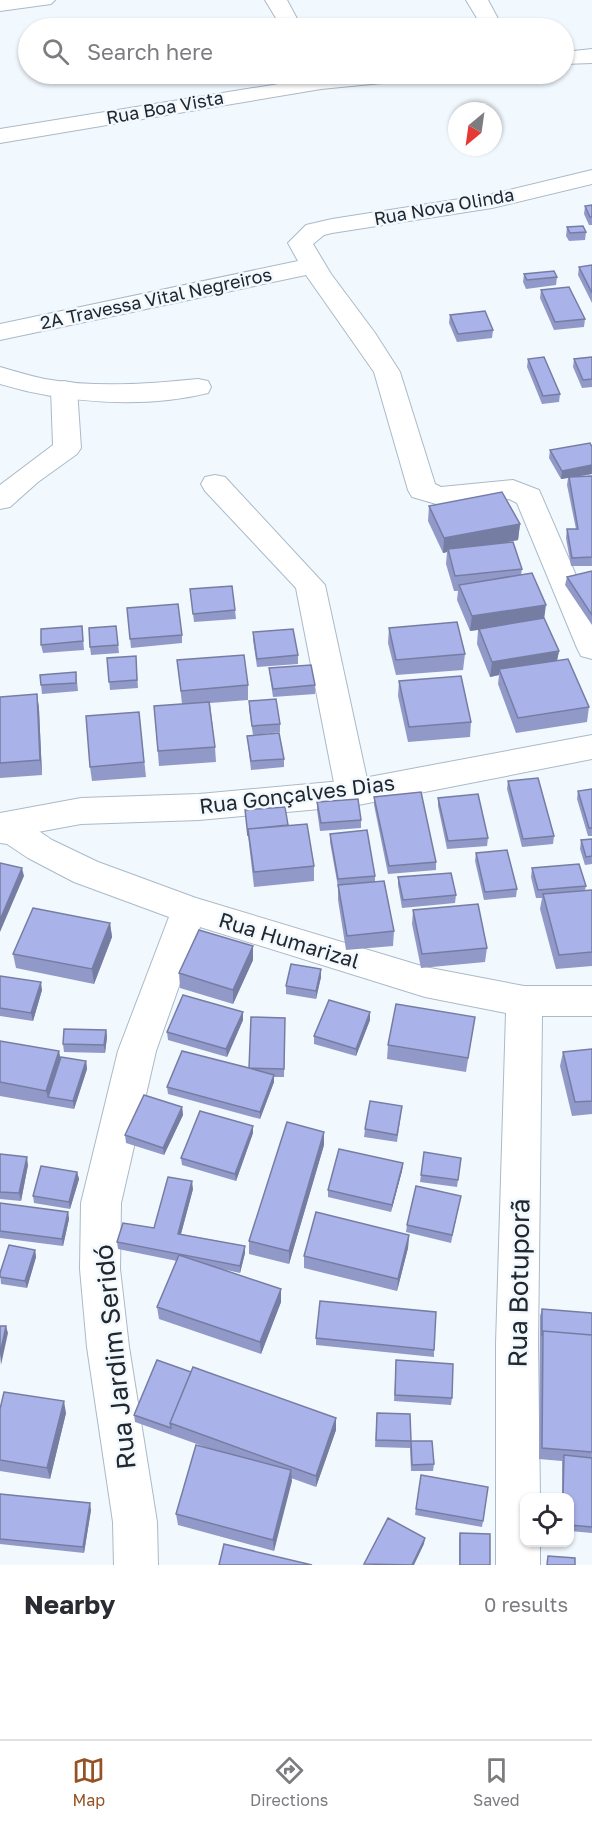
<!DOCTYPE html>
<meta charset="utf-8">
<style>
:root{--surface:#fff;--page:#f7f7f7;--text:#2b2b33;--muted:#7c7c81;--line:#e1e1e2;--accent:#955223}
body{margin:0;font-family:"Golos Text",sans-serif;background:var(--page);color:var(--text)}
.controls{position:absolute;right:18px;bottom:18px;display:grid;overflow:hidden;border-radius:12px;box-shadow:0 2px 4px #0004}
.controls button{width:54px;height:54px;display:grid;place-items:center;padding:0;border:0;border-bottom:2px solid var(--line);background:var(--surface);color:var(--text);font:30px sans-serif}
.compass{position:absolute;left:448px;top:102px;width:54px;height:54px;border-radius:50%;background:var(--surface);box-shadow:0 2px 4px #0004;rotate:209deg}
.list{margin:0;padding:0;list-style:none}
h2{display:flex;justify-content:space-between;align-items:center;height:78px;margin:0;padding:0 24px;font-size:26px}
h2 small{font-size:20px;font-weight:400;color:var(--muted)}
.icon{flex:none;width:33px;height:33px;fill:none;stroke:currentColor;stroke-width:2;stroke-linecap:round;stroke-linejoin:round}
.map{position:relative;flex:none;width:592px;height:1565px;overflow:hidden}
.search{position:absolute;background:var(--surface);box-shadow:0 2px 4px #0004;left:18px;right:18px;top:18px;height:66px;display:flex;align-items:center;gap:15px;box-sizing:border-box;padding:0 21px;border-radius:33px;color:var(--muted);font-size:22px}
.sheet{height:174px;background:var(--surface)}
nav{display:flex;justify-content:space-around;align-items:center;box-sizing:border-box;height:84px;border-top:2px solid var(--line);background:var(--surface);font-size:16px;color:var(--muted)}
nav a{display:grid;justify-items:center;gap:3px}
nav .on{color:var(--accent)}
.map>svg:first-child{display:block}
.lines{fill:none;stroke-linecap:round;stroke-linejoin:round}
.pedestrian-casing{stroke:#aabac8;stroke-width:2}
.minor-casing{stroke:#aabac8;stroke-width:2}
.tertiary-casing{stroke:#aabac8;stroke-width:2}
.pedestrian{fill:#fff;fill-rule:evenodd}
.minor{fill:#fff;fill-rule:evenodd}
.tertiary{fill:#fff;fill-rule:evenodd}
.wall{fill:#9199c8}
.shaded-wall{fill:#767da3}
.building{fill:#a9b2e9;stroke:#767da3;stroke-width:1.5}
.labels{text-anchor:middle;stroke-width:5;stroke-linejoin:round;paint-order:stroke}
.far-street-label{font-size:18px;fill:#21272d;stroke:#f1f8fe}
.street-label{font-size:21px;fill:#21272d;stroke:#f1f8fe}
.near-street-label{font-size:26px;fill:#21272d;stroke:#f1f8fe}
</style>
<div class="map">
<svg width="592" height="1565" viewBox="0 0 592 1565">
<rect width="100%" height="100%" fill="#f1f8fe"/>
<g class="lines">
<!-- pedestrian casing -->
<g class="pedestrian-casing">
<path id="pedestrian" d="M64,381L74,383L77,389L81,448L77,454L38,482L10,507L0,509V485L53,445L51,389L54,383Z
M215,475L225,477L325,585L370,793L365,802L353,806L341,802L336,793L296,588L205,491L201,484L205,477Z"/>
</g>
<!-- minor casing -->
<g class="minor-casing">
<path id="minor" d="M0,0H55L51,4L0,11Z
M265,0H287L302,28H282Z
M466,0H488L503,28H483Z
M592,49V63L564,64V52Z
M340,74H413L410,79L402,81L321,89L0,143V129Z
M592,170V184L492,208L332,233L324,235L313,244L331,274L375,333L400,372L435,484L441,487L513,480L539,490L592,612V659L581,656L577,648L517,503L509,499L440,505L412,497L408,490L374,372L306,275L0,340V324L298,261L288,243L306,225L332,219L492,194Z
M0,367C15,371 30,376 45,379C95,388 148,384 198,379L208,381L211,387L208,393C144,409 62,403 0,384Z
M0,817L27,823L52,840L98,862L196,898L425,967L524,986H592V1016H542L538,1344L540,1498H524V1542H540V1565H496V1344L506,1013L425,997L200,927L156,1051L121,1203L120,1269L129,1347L157,1522L158,1565H114L113,1522L87,1347L80,1269L81,1203L118,1051L169,917L74,882L28,858L7,844L0,843Z"/>
</g>
<!-- tertiary casing -->
<g class="tertiary-casing">
<path id="tertiary" d="M592,735V759L353,806L199,820L81,824L0,839V813L81,798L199,794L353,780Z"/>
</g>
<!-- pedestrian -->
<use href="#pedestrian" class="pedestrian"/>
<!-- minor -->
<use href="#minor" class="minor"/>
<!-- tertiary -->
<use href="#tertiary" class="tertiary"/>
</g>
<!-- wall -->
<path class="wall" d="M592,205V225H589L584,214L585,206Z
M567,227L586,232L585,240L569,241L566,236Z
M592,265V303L578,275L579,267Z
M524,274L557,277L556,285L526,289L523,282Z
M541,290L585,319L584,327L554,330L540,298Z
M450,315L493,330L492,338L457,342L449,323Z
M592,357V387L582,388L573,367L574,359Z
M528,359L560,394L559,402L542,404L527,367Z
M592,447V474L575,477L592,476V566H571L566,538L567,529H576L567,485L568,478L561,479L549,458L550,450Z
M429,506L520,524L518,540L497,544L522,569L521,575L544,619L559,651L557,660L589,707L587,722L516,733L498,684L499,675L490,677L477,644L478,630L470,631L457,600L458,591H454L446,564L447,552L443,553L428,521Z
M592,571V625L565,585L567,577Z
M190,589L235,610L236,619L194,622Z
M82,626L84,650L43,653L41,645Z
M116,626L119,653L91,655L90,647Z
M389,628L465,654L463,670L396,675L388,643Z
M253,632L298,655V664L257,667L253,640Z
M182,635V643L131,648L130,639Z
M136,656L138,688L110,690L107,658Z
M177,660L248,685V700L210,703L215,747L216,762L159,766L154,706L182,704Z
M269,668L315,685V694L273,697L270,677Z
M76,672L78,691L42,694L41,685Z
M399,681L471,722L470,737L408,742L398,696Z
M37,694L39,709L42,775L0,778V697Z
M249,701L280,724V732L253,735L249,709Z
M139,712L146,777L92,781L90,767Z
M247,736L284,759V767L251,770Z
M508,781L554,836L553,844L522,847L507,789Z
M592,789V836H588L577,799L578,791Z
M374,797L436,862V870L388,874L374,805Z
M438,798L488,838L487,846L447,849L438,806Z
M317,802L361,820V828L320,831L317,810Z
M245,810L288,825L314,866V881L254,887Z
M330,834L375,876V882L394,931L393,946L346,950L338,900V887L330,842Z
M592,839V864L585,865L580,849L581,840Z
M476,853L517,889L516,897L484,900L475,861Z
M532,868L586,886L585,890H592V966L556,969L540,909L542,898H536L531,877Z
M398,877L456,895L455,903L402,908L398,885Z
M413,910L487,948L485,962L421,968L412,924Z
M110,923L112,937L94,984L16,968L13,954Z
M253,946V960L233,1004L180,988L179,973Z
M0,976L42,990L33,1021L0,1016Z
M321,977L316,999L286,994V986Z
M475,1017L466,1072L387,1059L388,1045Z
M285,1018L284,1077H274V1082L260,1119L168,1094L167,1087L249,1068Z
M243,1020L227,1057L168,1040L167,1032Z
M370,1020L356,1056L314,1044V1036Z
M106,1030L107,1037L105,1053L64,1052L63,1044Z
M0,1041L61,1057L86,1061L87,1069L74,1109L0,1096Z
M592,1049V1114L572,1116L560,1066L563,1052Z
M182,1107L183,1115L164,1155L126,1143L125,1135Z
M401,1114L397,1142L364,1137L365,1129Z
M253,1133L236,1181L182,1165L181,1158Z
M324,1145L289,1264L249,1254V1241Z
M424,1152L461,1158L457,1187L420,1182Z
M0,1154L28,1165L21,1201L0,1199Z
M403,1163L402,1171L391,1212L328,1197V1190Z
M77,1172L79,1179L70,1209L34,1203L33,1196Z
M193,1189L181,1234L245,1246V1253L240,1273L222,1269L281,1289V1302L261,1354L159,1319L157,1307L177,1261L118,1249L117,1242L154,1228Z
M461,1196L451,1243L406,1232L407,1225Z
M0,1203L68,1212L69,1219L63,1246L0,1238Z
M409,1235L408,1248L397,1291L304,1268V1256Z
M35,1250L36,1257L27,1288L1,1284L0,1273Z
M542,1309L592,1313V1533L570,1531V1497H562V1461L539,1459L540,1316Z
M316,1338L434,1350V1357L316,1345Z
M396,1360L452,1398L451,1405L394,1401Z
M0,1409L66,1413L50,1479L0,1471Z
M377,1413L411,1441L434,1464L433,1471H411L410,1448L375,1447Z
M134,1415L336,1430L316,1487L291,1478L274,1551L178,1525L176,1514L211,1449L135,1422Z
M421,1475L483,1521L482,1527L415,1515Z
M0,1494L91,1510L84,1553L0,1544Z
M460,1533L490,1565H459V1539Z"/>
<!-- shaded-wall -->
<path class="shaded-wall" d="M592,465V474L561,479L562,471Z
M520,524L518,540L449,552L448,549L447,552L443,553L444,538Z
M546,605L544,620L470,631L472,616Z
M559,651L556,666L499,669V675L490,677L492,662Z
M37,694L39,709L42,775L40,760Z
M22,868L24,876L0,932V920Z
M110,923L112,937L94,984L92,969Z
M253,946V960L233,1004V990Z
M321,969V977L316,999V991Z
M41,982L42,990L33,1021L31,1013Z
M243,1012V1020L227,1057L226,1049Z
M370,1012V1020L356,1056V1049Z
M106,1030L107,1037L105,1053L104,1045Z
M59,1051L62,1065L48,1097L46,1091Z
M86,1061L87,1069L74,1109L73,1101Z
M274,1075V1082L260,1119V1112Z
M182,1107L183,1115L164,1155L163,1148Z
M253,1126V1133L236,1181L235,1174Z
M324,1132V1145L289,1264V1251Z
M27,1157L28,1165L21,1201L19,1193Z
M403,1163L402,1171L391,1212L392,1205Z
M77,1172L79,1179L70,1209L69,1202Z
M192,1181L193,1189L179,1241L178,1234Z
M68,1212L69,1219L63,1246L62,1239Z
M409,1235L408,1248L397,1291L398,1279Z
M245,1246V1253L240,1273V1266Z
M35,1250L36,1257L27,1288L25,1281Z
M281,1289V1302L261,1354L260,1342Z
M6,1326L8,1333L1,1365L0,1354Z
M64,1401L66,1413L50,1479L47,1468Z
M336,1418V1430L316,1487V1476Z
M291,1470L292,1481L274,1551L273,1540Z
M90,1503L91,1510L84,1553L83,1547Z
M425,1538L424,1544L414,1565H412Z"/>
<!-- building -->
<path class="building" d="M592,205V217H590L585,206Z
M583,226L586,232L570,233L567,227Z
M592,265V293L579,267Z
M554,271L557,277L527,280L524,274Z
M569,287L585,319L555,322L541,290Z
M485,311L493,330L458,334L450,315Z
M544,357L560,394L543,396L528,359Z
M592,357V379L583,380L574,359Z
M590,443L592,447V465L562,471L550,450Z
M592,476V557L572,558L567,529H578L569,477Z
M502,492L520,524L444,538L429,506Z
M513,542L522,569L455,576L448,549Z
M592,571V615L567,577Z
M532,573L546,605L472,616L459,585Z
M232,586L235,610L193,614L190,589Z
M178,604L182,635L130,639L127,608Z
M544,618L559,651L492,662L479,629Z
M457,622L465,654L396,660L389,628Z
M82,626L83,641L41,645V629Z
M116,626L118,645L90,647L89,628Z
M293,629L298,655L257,659L253,632Z
M244,655L248,685L181,691L177,660Z
M136,656L137,680L109,682L107,658Z
M568,659L589,707L518,718L499,669Z
M311,665L315,685L273,689L269,668Z
M76,672V683L41,685L40,675Z
M461,676L471,722L409,727L399,681Z
M37,694L40,760L0,763V697Z
M276,699L280,724L252,726L249,701Z
M209,702L215,747L158,751L154,706Z
M139,712L144,762L90,767L86,716Z
M279,733L284,759L251,761L247,736Z
M538,778L554,836L523,839L508,781Z
M592,789V828H589L578,791Z
M421,792L436,862L389,866L374,797Z
M478,794L488,838L448,841L438,798Z
M358,799L361,820L321,823L317,802Z
M285,807L288,825L248,829V836L245,810Z
M307,824L314,866L254,872L248,829Z
M367,830L375,876L338,879L330,834Z
M592,839V856L586,857L581,840Z
M507,850L517,889L485,892L476,853Z
M0,863L22,868L0,920Z
M579,864L586,886L538,890L532,868Z
M451,873L456,895L403,900L398,877Z
M384,881L394,931L347,936L338,885Z
M592,890V952L559,955L543,894Z
M478,904L487,948L422,954L413,910Z
M33,908L110,923L92,969L13,954Z
M199,930L253,946L233,990L179,973Z
M291,964L321,969L316,991L286,986Z
M0,976L41,982L31,1013L0,1008Z
M183,995L243,1012L226,1049L167,1032Z
M329,1000L370,1012L356,1049L314,1036Z
M396,1004L475,1017L468,1058L388,1045Z
M251,1017L285,1018L284,1069L249,1068L274,1075L260,1112L167,1087L182,1051L249,1068Z
M64,1029L106,1030L104,1045L63,1044Z
M0,1041L59,1051L46,1091L0,1082Z
M592,1049V1101L575,1102L563,1052Z
M61,1057L86,1061L73,1101L48,1097Z
M144,1095L182,1107L163,1148L125,1135Z
M370,1101L402,1106L397,1135L365,1129Z
M200,1111L253,1126L235,1174L181,1158Z
M287,1122L324,1132L289,1251L249,1241Z
M339,1149L403,1163L392,1205L328,1190Z
M424,1152L461,1158L458,1180L421,1175Z
M0,1154L27,1157L19,1193L0,1192Z
M41,1166L77,1172L69,1202L33,1196Z
M168,1177L192,1181L178,1234L245,1246L240,1266L117,1242L123,1223L154,1228Z
M416,1186L461,1196L452,1235L407,1225Z
M0,1203L68,1212L62,1239L0,1231Z
M316,1212L409,1235L398,1279L304,1256Z
M9,1245L35,1250L25,1281L0,1277V1273Z
M179,1255L281,1289L260,1342L157,1307Z
M320,1301L436,1312L434,1350L316,1338Z
M542,1309L592,1313V1335L543,1331L542,1336Z
M0,1326H6L0,1354Z
M543,1331L592,1335V1452L542,1448Z
M157,1360L191,1372L170,1423L171,1428L134,1415Z
M396,1360L453,1364L452,1398L395,1395Z
M193,1367L336,1418L316,1476L170,1423Z
M4,1392L64,1401L47,1468L0,1460V1409Z
M377,1413L410,1414L411,1441H432L434,1464L412,1465L411,1441L376,1440Z
M196,1445L291,1470L273,1540L176,1514Z
M564,1455L592,1458V1527L570,1525V1497H563Z
M421,1475L488,1487L483,1521L416,1509Z
M0,1494L90,1503L83,1547L0,1539Z
M388,1518L425,1538L412,1565L364,1564Z
M460,1533L490,1534V1565H460Z
M224,1544L312,1565H219Z
M548,1556L575,1558V1565H547Z"/>
<g class="labels">
<!-- far-street labels -->
<g class="far-street-label">
<text transform="translate(165 108) rotate(-10)" y="6">Rua Boa Vista</text>
<text transform="translate(444 207) rotate(-10)" y="6">Rua Nova Olinda</text>
<text transform="translate(156 299) rotate(-12)" y="6">2A Travessa Vital Negreiros</text>
</g>
<!-- street labels -->
<g class="street-label">
<text transform="translate(297 795) rotate(-7)" y="7">Rua Gonçalves Dias</text>
<text transform="translate(289 941) rotate(17)" y="7">Rua Humarizal</text>
</g>
<!-- near-street labels -->
<g class="near-street-label">
<text transform="translate(519 1283) rotate(-89)" y="9">Rua Botuporã</text>
<text transform="translate(115 1357) rotate(-96)" y="9">Rua Jardim Seridó</text>
</g>
</g>
</svg>
<div class="controls">
<button><svg class="icon" aria-label="locate" viewBox="0 0 24 24"><circle cx="12" cy="12" r="6"/><path d="M12 2v4M12 18v4M2 12h4M18 12h4"/></svg></button>
</div>
<svg class="compass" viewBox="-18 -18 36 36"><path d="M0-13l5 13h-10z" fill="#e53935"/><path d="M0 13l5-13h-10z" fill="#7c7c81"/></svg>
<div class="search"><svg class="icon" aria-label="search" viewBox="0 0 24 24"><circle cx="10" cy="10" r="6"/><path d="M15 15l6 6"/></svg>Search here</div>
</div>
<section class="sheet">
<h2>Nearby<small>0 results</small></h2>
<ul class="list">
</ul>
</section>
<nav>
<a class="on"><svg class="icon" aria-label="map" viewBox="0 0 24 24"><path d="M3 6l6-2 6 2 6-2v14l-6 2-6-2-6 2zM9 4v14M15 6v14"/></svg>Map</a>
<a><svg class="icon" aria-label="directions" viewBox="0 0 24 24"><path d="M12 3l9 9-9 9-9-9zM9 14v-3h6M13 9l2 2-2 2"/></svg>Directions</a>
<a><svg class="icon" aria-label="saved" viewBox="0 0 24 24"><path d="M7 4h10v16l-5-4-5 4z"/></svg>Saved</a>
</nav>
